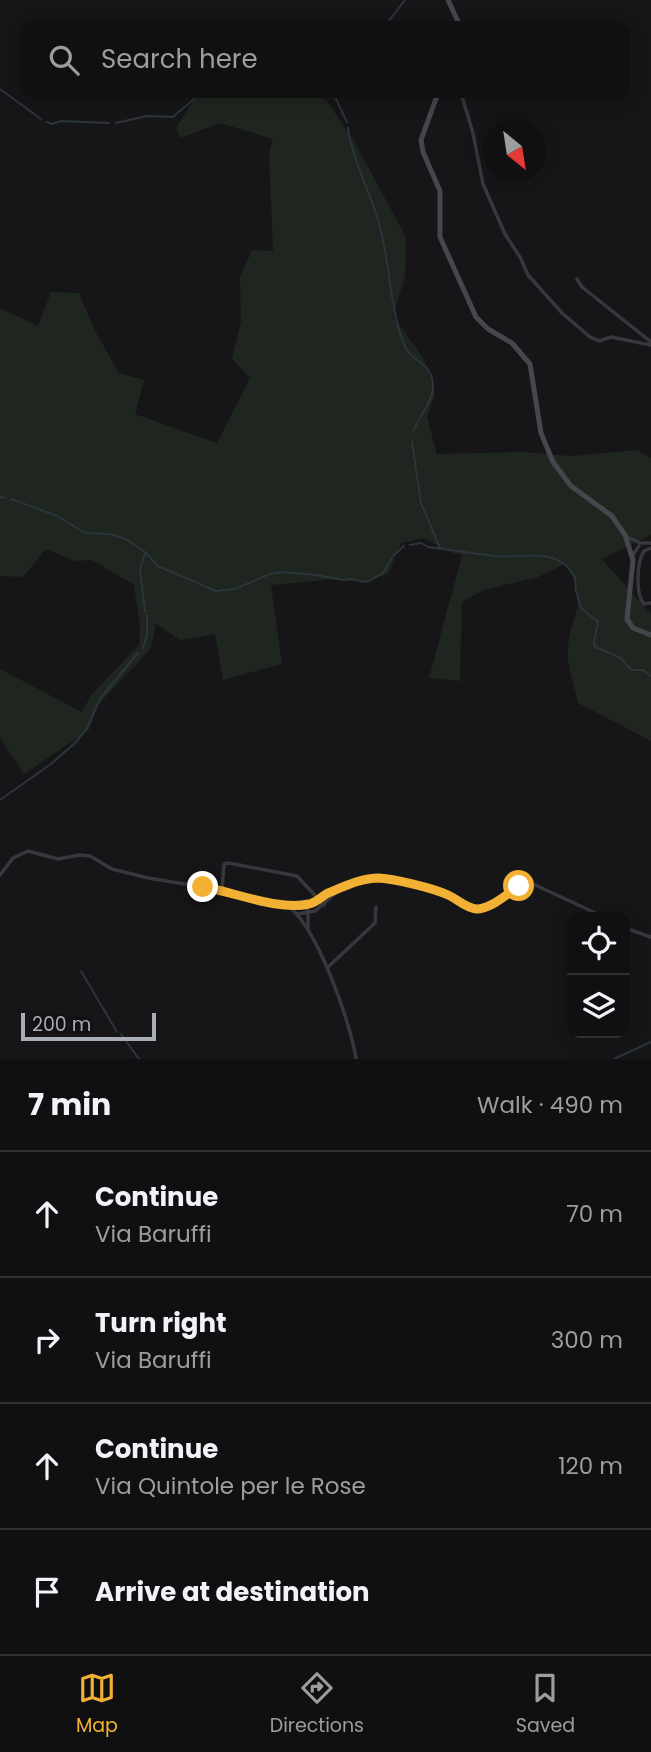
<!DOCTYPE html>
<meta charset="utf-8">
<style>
:root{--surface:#101012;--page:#19191b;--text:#f1f3f6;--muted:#9c9d9f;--line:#303032;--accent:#f2b134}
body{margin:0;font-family:Poppins,sans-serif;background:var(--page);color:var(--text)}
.controls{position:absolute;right:21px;bottom:21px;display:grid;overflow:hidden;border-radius:14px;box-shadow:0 4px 18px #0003}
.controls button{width:63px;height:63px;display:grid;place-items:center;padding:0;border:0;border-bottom:2px solid var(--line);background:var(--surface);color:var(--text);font:35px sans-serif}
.compass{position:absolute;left:483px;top:119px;width:63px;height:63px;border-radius:50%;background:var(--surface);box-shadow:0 4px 18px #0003;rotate:150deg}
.scale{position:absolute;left:21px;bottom:18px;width:135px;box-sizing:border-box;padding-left:7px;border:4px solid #a8adb8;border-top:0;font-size:19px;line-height:24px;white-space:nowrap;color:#a8adb8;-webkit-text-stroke:5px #111113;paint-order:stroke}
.stop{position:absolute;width:21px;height:21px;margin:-16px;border:5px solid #f2b134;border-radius:50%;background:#fff}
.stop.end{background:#f2b134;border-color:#fff;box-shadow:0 2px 7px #0008}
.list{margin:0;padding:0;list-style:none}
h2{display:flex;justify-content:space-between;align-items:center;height:91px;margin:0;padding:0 28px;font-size:30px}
h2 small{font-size:23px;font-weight:400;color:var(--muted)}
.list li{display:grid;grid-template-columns:46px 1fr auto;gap:21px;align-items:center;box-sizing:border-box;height:126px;padding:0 28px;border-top:2px solid var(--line)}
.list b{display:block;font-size:26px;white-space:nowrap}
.list p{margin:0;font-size:23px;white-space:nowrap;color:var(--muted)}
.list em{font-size:23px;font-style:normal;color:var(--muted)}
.icon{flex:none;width:38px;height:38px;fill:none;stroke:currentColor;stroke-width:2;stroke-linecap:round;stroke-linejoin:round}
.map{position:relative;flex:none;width:651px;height:1059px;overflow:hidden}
.search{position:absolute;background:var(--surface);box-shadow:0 4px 18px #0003;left:21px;right:21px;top:21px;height:77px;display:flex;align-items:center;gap:18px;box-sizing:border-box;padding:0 24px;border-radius:14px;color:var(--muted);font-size:26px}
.sheet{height:595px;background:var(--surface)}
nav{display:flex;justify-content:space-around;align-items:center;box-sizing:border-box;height:98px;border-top:2px solid var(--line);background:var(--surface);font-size:19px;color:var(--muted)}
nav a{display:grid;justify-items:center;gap:4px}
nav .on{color:var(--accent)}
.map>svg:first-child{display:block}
.green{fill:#1e261f}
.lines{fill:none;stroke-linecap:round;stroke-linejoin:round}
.stream{stroke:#2c353c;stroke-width:2}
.street{stroke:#37383d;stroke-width:3.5}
.secondary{stroke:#45474d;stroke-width:5}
.route{stroke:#f2b134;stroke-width:9}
</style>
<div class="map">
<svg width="651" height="1059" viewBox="0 0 651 1059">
<rect width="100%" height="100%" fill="#161618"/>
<!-- green -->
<path class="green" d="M198,93H318L329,104L355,143L406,237L405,277L393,316L424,359L435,394L427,417L437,454L523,452L571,456L637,450L651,458V535L602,559L651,614V741L578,703C575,688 566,663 568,648C571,609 591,606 565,564L538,577L484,590L462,602L460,681L429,678L462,555L446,551L425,538L401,543L388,574L364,582L335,579L271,585L282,664L223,680L215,634L180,640L156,624L151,648L98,705L89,730L24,774L0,738V669L82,712L91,695L139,645L140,627L134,585L92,560L74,561L46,549L23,577L0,576V308L38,326L51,292L79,293L94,329L119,373L144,380L135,414L217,443L250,378L232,359L241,322L240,277L252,250L273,251L269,153L273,139L220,123L180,138L176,128Z"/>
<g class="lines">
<!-- stream -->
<path class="stream" d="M385,26L405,0
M0,89L41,119
M333,93L347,122
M47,122L52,124L61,121L109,123
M116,123L147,116L173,117L201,93
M348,128C353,164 373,196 381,231C390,267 390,306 403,342C410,364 433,359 433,388C432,403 418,418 413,432
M412,442L421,503L440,548
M0,497L6,498
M11,499L57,516L85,533L110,534L126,539L145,552L158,566L216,591L235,589L270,574L283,572L316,575L344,580L351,579L364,582L369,581L383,573L392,558
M410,545L421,543L428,547C450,550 472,553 494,556C523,559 557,545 575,577L576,591L581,608L598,622L594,642L595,647L621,658L631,670H643L651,676
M145,553L140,570L145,611
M394,555L404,546
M143,648L147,635V615
M0,800L51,764L75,743L86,730L100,699L138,653
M81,971L117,1032
M121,1034L139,1059
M614,1059L651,1042"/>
<!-- street -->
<path class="street" d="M461,93L473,133L483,184L505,234L520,257L528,275L562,313L590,337L599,341L611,337L651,345
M577,279L582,287L651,342
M626,536L640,543H651
M651,548L644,551C637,562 635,594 644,604L651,603
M633,555L639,546
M0,875L13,858L28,851L58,859L80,855L90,856L112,869L148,878L222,890L261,900L292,904L312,903L326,894L361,880L381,879L404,882L447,894L476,909L486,907L519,886L531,883L604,917
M222,890L224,864L229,863L297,876L324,905
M285,904C316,922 351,1024 356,1059
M303,904L308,911V928
M298,914L315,911L338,891
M625,928L651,937
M327,968L375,923L376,907"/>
<!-- secondary -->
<path class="secondary" d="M448,0L460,26
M438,93L421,140L423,152L440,191V237L476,317L488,329L512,343L530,364L541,433L553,462L571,486L612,516L625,535L633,560L627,619L633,628L651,635"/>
</g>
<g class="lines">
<!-- route -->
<path class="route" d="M203,887C235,892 278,911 309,904C317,902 322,896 328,893C345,886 361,878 379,878C395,879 434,888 448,895C457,899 466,908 476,909C491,909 507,894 519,886"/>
</g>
</svg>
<div class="controls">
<button><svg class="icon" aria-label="locate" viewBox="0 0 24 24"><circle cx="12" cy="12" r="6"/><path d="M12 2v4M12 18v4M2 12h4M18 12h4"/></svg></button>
<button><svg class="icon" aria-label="layers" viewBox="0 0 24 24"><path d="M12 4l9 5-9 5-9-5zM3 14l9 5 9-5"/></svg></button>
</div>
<svg class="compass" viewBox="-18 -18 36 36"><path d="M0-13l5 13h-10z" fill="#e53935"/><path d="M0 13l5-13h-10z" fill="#9c9d9f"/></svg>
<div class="scale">200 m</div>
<div class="stop" style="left:519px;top:886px"></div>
<div class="stop end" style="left:203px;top:887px"></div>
<div class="search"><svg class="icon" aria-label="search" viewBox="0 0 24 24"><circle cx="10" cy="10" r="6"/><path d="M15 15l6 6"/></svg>Search here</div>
</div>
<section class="sheet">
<h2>7 min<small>Walk · 490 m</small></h2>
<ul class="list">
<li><svg class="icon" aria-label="ahead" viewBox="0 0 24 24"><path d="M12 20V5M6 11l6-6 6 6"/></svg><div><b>Continue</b><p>Via Baruffi</p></div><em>70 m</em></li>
<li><svg class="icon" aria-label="right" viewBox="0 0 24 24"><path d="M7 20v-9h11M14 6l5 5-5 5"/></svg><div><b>Turn right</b><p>Via Baruffi</p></div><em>300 m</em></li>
<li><svg class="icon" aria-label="ahead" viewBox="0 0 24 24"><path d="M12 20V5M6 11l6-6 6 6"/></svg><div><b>Continue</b><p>Via Quintole per le Rose</p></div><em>120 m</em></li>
<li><svg class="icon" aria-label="arrive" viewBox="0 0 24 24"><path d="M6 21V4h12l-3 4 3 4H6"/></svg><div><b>Arrive at destination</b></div></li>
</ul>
</section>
<nav>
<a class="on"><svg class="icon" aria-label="map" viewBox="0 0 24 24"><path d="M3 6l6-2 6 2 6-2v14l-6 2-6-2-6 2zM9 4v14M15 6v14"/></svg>Map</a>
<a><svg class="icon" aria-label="directions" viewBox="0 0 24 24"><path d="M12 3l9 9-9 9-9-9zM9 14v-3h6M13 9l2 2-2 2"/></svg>Directions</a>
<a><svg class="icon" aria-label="saved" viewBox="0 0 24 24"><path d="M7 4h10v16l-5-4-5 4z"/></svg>Saved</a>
</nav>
